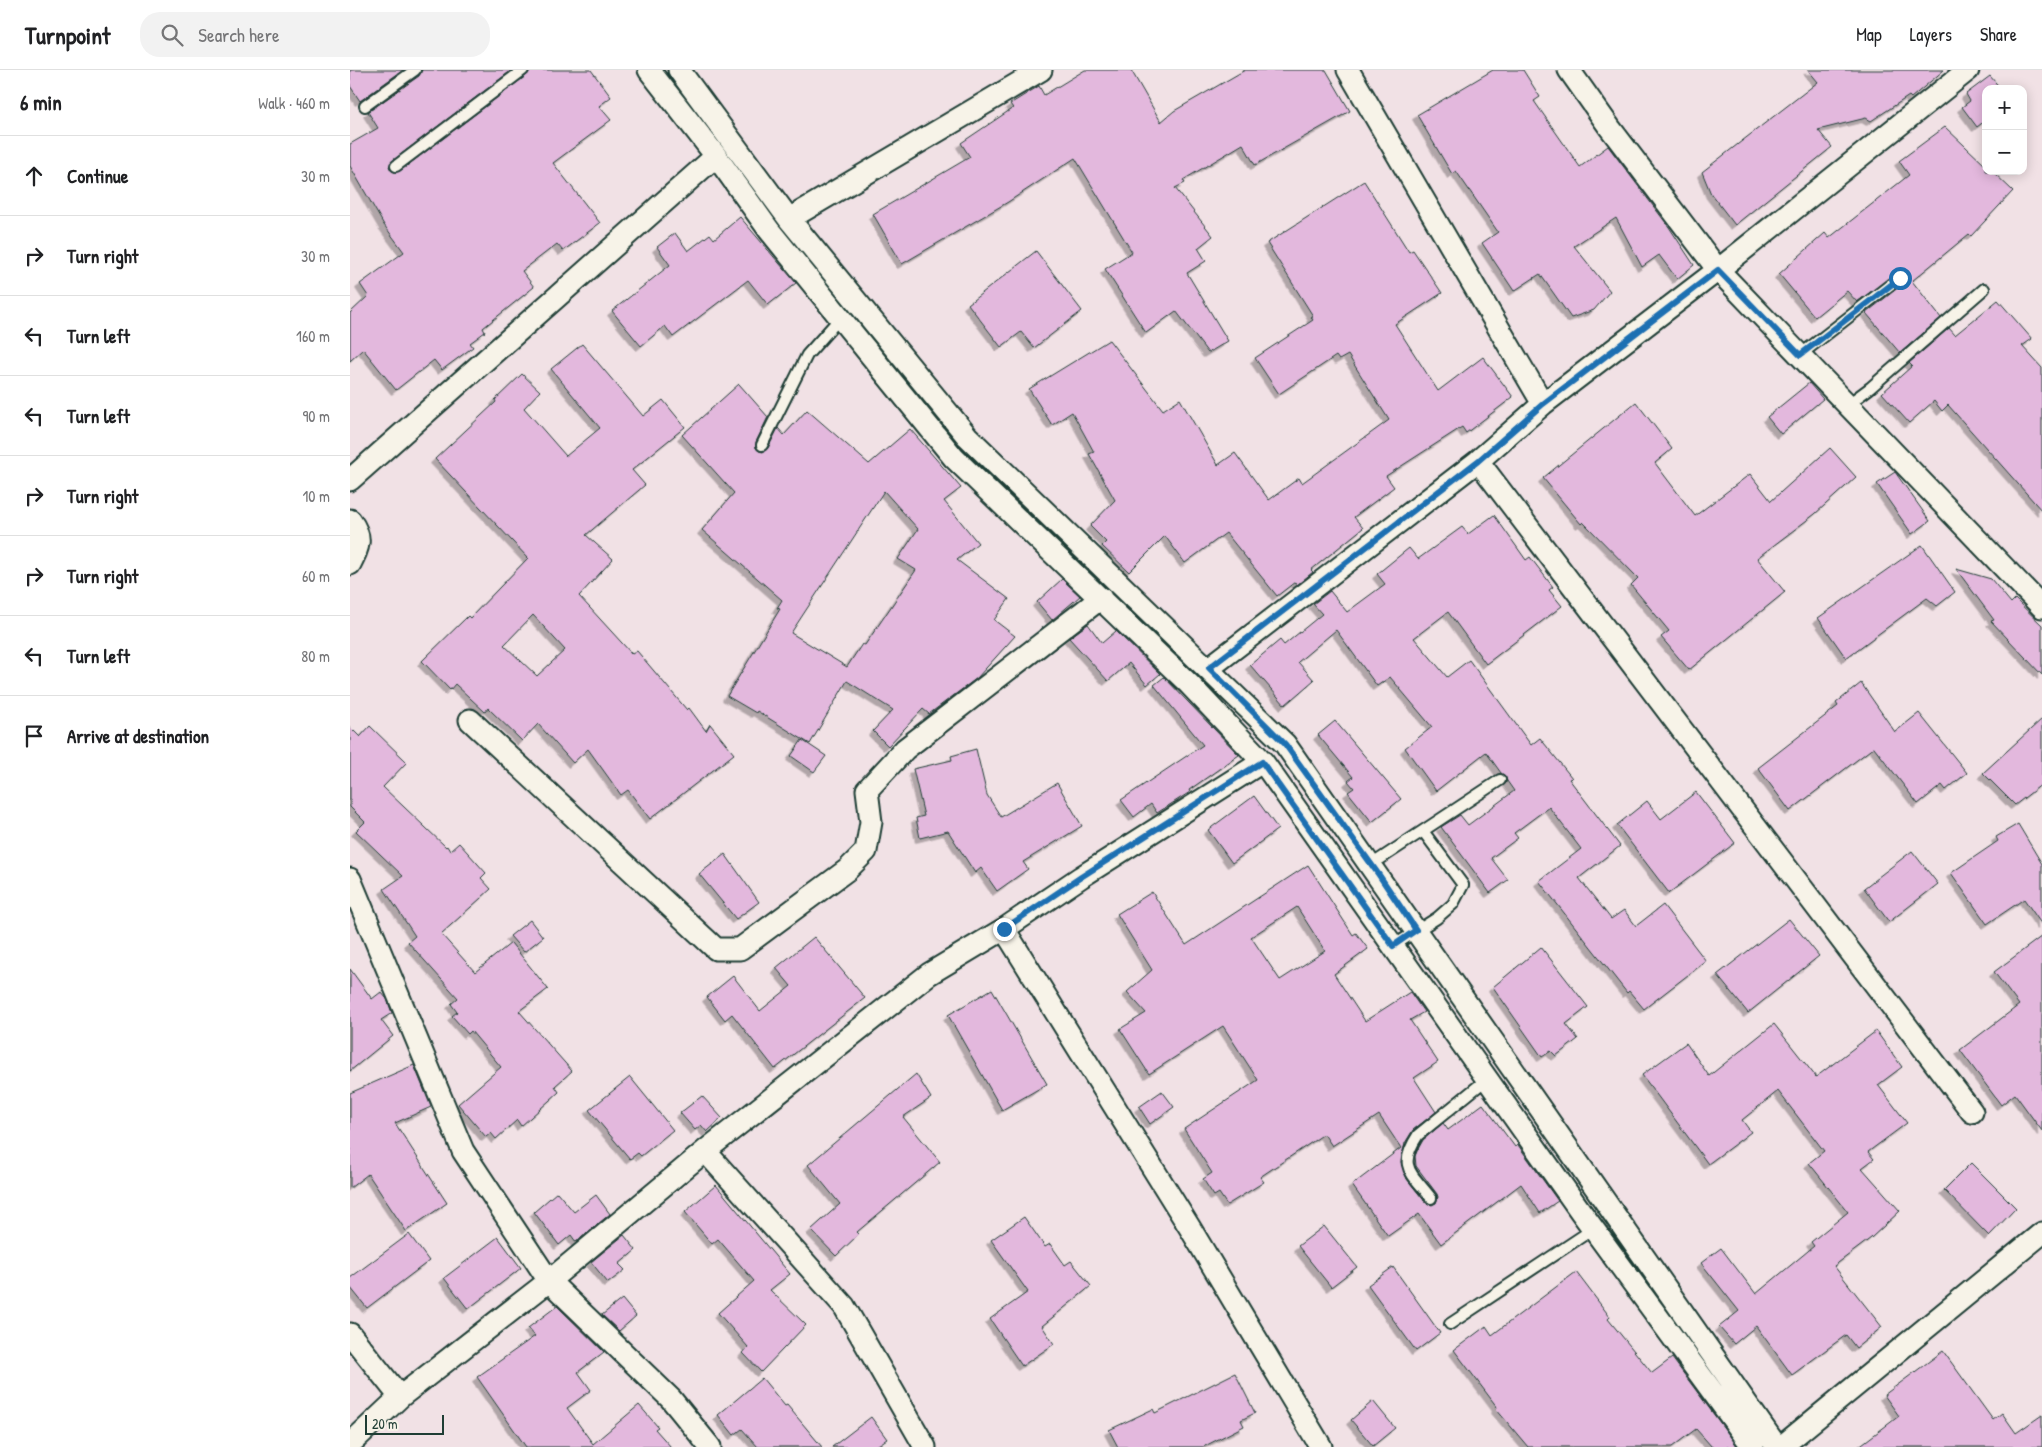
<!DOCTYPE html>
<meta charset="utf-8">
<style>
:root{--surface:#fff;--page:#f2f2f2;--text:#202124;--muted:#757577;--line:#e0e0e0}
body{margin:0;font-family:"Patrick Hand",sans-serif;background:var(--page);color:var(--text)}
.controls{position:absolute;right:15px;top:15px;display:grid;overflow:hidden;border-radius:10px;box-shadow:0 2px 12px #0003}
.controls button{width:45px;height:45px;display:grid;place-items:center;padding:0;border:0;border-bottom:1px solid var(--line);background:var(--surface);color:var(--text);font:25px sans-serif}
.scale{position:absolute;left:15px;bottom:12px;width:79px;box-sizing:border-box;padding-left:5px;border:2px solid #1f3d34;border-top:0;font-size:14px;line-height:18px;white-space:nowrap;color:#1f3d34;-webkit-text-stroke:4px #f7f3e8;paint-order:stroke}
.stop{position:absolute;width:15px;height:15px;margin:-11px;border:4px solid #1f6fb2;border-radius:50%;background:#fff}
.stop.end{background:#1f6fb2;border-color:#fff;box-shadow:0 1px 5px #0008}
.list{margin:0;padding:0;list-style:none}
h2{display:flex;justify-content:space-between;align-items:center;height:65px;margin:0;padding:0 20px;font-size:21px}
h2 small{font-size:16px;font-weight:400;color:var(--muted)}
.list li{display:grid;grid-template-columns:32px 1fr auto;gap:15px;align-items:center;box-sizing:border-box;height:80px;padding:0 20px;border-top:1px solid var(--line)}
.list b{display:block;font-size:19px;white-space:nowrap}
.list em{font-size:16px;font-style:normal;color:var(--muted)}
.icon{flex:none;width:28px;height:28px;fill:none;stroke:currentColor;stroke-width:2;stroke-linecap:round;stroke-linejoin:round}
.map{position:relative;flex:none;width:1692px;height:1377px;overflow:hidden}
header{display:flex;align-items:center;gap:30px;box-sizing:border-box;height:70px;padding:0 25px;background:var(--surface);border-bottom:1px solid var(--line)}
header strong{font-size:24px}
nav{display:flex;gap:28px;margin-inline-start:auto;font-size:18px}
.search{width:350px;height:45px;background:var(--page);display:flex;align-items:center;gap:12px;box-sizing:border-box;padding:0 18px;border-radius:20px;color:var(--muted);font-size:19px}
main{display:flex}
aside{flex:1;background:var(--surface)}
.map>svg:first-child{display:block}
.building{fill:#e3b8dd;stroke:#1f3d34;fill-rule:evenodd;filter:url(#shadow)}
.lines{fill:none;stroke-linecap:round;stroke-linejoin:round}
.service-casing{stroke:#1f3d34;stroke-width:14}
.minor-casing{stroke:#1f3d34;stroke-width:25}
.service{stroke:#f7f3e8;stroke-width:10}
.minor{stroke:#f7f3e8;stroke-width:21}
.route{stroke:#1f6fb2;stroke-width:6}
</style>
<header>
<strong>Turnpoint</strong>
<div class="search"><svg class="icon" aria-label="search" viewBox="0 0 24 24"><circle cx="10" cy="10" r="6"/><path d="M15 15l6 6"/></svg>Search here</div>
<nav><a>Map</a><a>Layers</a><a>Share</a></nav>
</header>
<main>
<aside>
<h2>6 min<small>Walk · 460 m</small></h2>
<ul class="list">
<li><svg class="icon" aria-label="ahead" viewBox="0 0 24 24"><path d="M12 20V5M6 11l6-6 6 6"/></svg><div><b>Continue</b></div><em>30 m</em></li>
<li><svg class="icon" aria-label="right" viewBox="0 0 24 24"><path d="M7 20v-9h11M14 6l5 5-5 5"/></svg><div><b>Turn right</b></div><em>30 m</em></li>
<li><svg class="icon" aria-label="left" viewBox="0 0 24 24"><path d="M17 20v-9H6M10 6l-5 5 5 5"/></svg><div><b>Turn left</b></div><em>160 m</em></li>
<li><svg class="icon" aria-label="left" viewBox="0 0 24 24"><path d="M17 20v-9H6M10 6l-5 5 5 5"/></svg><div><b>Turn left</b></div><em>90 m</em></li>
<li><svg class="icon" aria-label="right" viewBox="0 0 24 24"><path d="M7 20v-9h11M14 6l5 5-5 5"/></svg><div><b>Turn right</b></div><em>10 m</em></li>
<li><svg class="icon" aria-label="right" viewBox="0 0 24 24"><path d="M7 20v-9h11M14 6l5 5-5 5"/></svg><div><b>Turn right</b></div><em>60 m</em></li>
<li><svg class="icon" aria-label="left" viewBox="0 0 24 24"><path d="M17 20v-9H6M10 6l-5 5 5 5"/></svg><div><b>Turn left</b></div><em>80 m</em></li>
<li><svg class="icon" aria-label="arrive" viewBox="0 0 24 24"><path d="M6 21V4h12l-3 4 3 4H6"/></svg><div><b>Arrive at destination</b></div></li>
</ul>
</aside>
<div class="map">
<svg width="1692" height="1377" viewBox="0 0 1692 1377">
<defs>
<filter id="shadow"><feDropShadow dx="-4.5" dy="4.5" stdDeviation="0" flood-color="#0004"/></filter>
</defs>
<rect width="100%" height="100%" fill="#f1e1e5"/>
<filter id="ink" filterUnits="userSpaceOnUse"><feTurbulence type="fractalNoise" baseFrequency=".02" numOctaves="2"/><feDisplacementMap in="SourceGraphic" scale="10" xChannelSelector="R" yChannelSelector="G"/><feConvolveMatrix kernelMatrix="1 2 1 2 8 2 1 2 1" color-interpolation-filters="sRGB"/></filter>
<g filter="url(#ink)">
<!-- building -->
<path class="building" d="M0,0H53L10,31L0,16Z
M72,0H162L42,91L39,97L44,102L50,101L177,5L180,0H241L261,27L249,36L261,50L203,93L250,153L213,181L207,174L172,201L184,217L133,258L135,262L120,273L123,277L92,300L84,290L46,320L13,279L0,291V243L18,226L10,214L54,182L34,155L0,96V74L28,58L18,42L69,6Z
M735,0H781L811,52L824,41L895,0H976L1000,41L905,95L893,74L833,110L835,113L825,118L863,166L848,178L856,191L837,203L878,271L858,283L826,241L796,263L755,199L782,182L725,88L658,132L552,194L523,144L620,87L611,73L663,38L660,34L689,16L694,25Z
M1143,0H1173L1190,27L1184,31L1230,97L1258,76L1319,157L1344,195L1327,209L1309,185L1292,197L1266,148L1224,176L1260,221L1244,240L1221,248L1190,204L1164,221L1132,173L1148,162L1106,101L1102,104L1067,45Z
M1458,0H1594L1561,28L1559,26L1521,51L1516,48L1468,60L1482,77L1385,155L1361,124L1352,102L1468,12Z
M1640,6L1651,19H1636V50L1627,57L1612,37L1620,31L1616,24Z
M1595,57L1636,96V101H1642L1663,121L1621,166L1619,164L1562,211L1591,248L1550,283L1516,243L1554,213L1556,208L1555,204L1549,201L1507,232L1497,221L1465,247L1429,204L1475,163L1479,168L1559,105L1549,91Z
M1014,111L1059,182L1063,180L1092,223L1045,254L1088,321L1133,287L1163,327L1116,363L1112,357L1036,406L1044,417L1004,447L1013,458L961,500L963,502L947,515L945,512L927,526L876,463L835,493L815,466L779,502L752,476L756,472L740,456L765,430L739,384L744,382L722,342L702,355L679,319L759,270L813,340L830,329L868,395L885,383L919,430L949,408L952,413L1039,350L998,285L989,290L986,286L929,324L905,288L963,250L961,247L963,246L917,173Z
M390,147L446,213L418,235L398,210L323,267L315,256L291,276L262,241L320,195L307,177L325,163L338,181L360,164L364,169Z
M686,181L732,241L684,278L671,262L651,277L618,234Z
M1648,230L1682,269L1672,276L1692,298V441L1598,335L1592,341L1584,331L1559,353L1532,323L1562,296L1559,293L1599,258L1605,265Z
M232,274L293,346L313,330L335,357L282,400L295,415L236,465L263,489L229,526L282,584L287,581L337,640L339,638L356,661L360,654L384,684L300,749L278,720L271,725L238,679L223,693L188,654L172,671L138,638L135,642L105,614L100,620L72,591L118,546L120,548L178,488L85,389L146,332L145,330L172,304L190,321L174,338L216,386L250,358L201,299ZM183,545L215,580L187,606L154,575Z
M1459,313L1473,329L1431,364L1417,347Z
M389,314L418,347L406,372V378L409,381L413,382L418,378L428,358L434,365L457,340L519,394L560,359L611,418L594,431L628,473L607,490L659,529L644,550L665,566L627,608L579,644L573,639L538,676L523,661L543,640L497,611L460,674L407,641L406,643L377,626L430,539L427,538L432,530L352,460L384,423L332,365ZM534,421L568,459L548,489L566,500L515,575L512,574L497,597L441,563Z
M1286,332L1322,379L1305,393L1345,446L1400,404L1421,431L1480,378L1506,407L1465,444L1407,488L1435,522L1339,600L1311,567L1319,561L1281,515L1288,508L1233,452L1231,454L1193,408Z
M1545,402L1580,451L1562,464L1527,414Z
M1144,445L1176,490L1180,487L1203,517L1199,520L1212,536L1136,594L1098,542L1064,568L1097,607L1119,590L1181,675L1190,668L1222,708L1219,709L1270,776L1229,808L1261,849L1274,840L1286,856L1313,835L1356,891L1294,939L1279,921L1277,923L1189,811L1231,779L1199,737L1164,763L1168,768L1141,788L1158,810L1140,823L1091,757L1110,745L1118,755L1164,721L1157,711L1155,706L1151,703L1136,682L1086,721L1055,678L1082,657L1040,607L1027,616L986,560L948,592L964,610L935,635L900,595L930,570L934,575L972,544L963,534L980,521L997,542L1035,514L1027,504L1059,478L1068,489L1112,457L1118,464Z
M1572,475L1605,522L1587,536L1577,528L1496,588L1468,548Z
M1606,499L1641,509L1661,533L1665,529L1692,555V605L1641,551L1644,550Z
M712,509L730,526L702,550L687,532Z
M738,554L752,573L766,561L810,604L797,615L779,593L758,611L719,568Z
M814,607L889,685L839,720L840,722L807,743L801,734L784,747L771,730L853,675L804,615Z
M1511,613L1545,662L1569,643L1617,703L1596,720L1592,715L1568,734L1524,677L1440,741L1408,698L1488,636L1486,633Z
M1692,649V714L1665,735L1633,703Z
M985,651L1051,729L1022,752L998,722L1004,718L998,711L1003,707L968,665Z
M20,656L57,692L33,717L96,777L97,776L100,781L109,773L136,803L131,808L141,819L91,864L125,902L161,873L198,919L169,941L222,1001L205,1016L209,1022L171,1056L167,1050L146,1069L141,1063L136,1067L108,1034L151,997L121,961L118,964L102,946L107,942L101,934L108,928L58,872L65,866L34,819L53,806L6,761L15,752L0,737V657L10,667Z
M452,670L476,686L464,702L441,686Z
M626,679L637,725L651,747L707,713L732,756L673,792L678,799L647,821L631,798L625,803L598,761L570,768L566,748L574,746L563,699L602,690L601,686Z
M1346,722L1385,773L1319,823L1267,755L1297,731L1311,749Z
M904,726L928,759L882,793L858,760Z
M1668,754L1692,794V855L1674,829L1637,854L1601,803L1648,771L1646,767Z
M1562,781L1588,814L1539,852L1514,818Z
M375,784L409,832L386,849L349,804Z
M958,795L1003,865L1006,863L1018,879L984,904L1015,951L1060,922L1074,942L1060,950L1088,992L1064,1008L1086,1042L1063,1060L1055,1073L1051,1092L1057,1109L1076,1133L1082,1135L1086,1133L1088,1127L1087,1124L1066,1096L1065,1086L1068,1079L1073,1070L1093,1053L1098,1060L1133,1034L1165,1077L1168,1075L1208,1131L1190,1143L1171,1114L1091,1174L1069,1144L1038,1166L1002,1115L1051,1078L1029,1045L982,1076L974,1064L910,1107L914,1112L877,1135L869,1123L864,1126L853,1109L862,1103L834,1059L908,1010L873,956L799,1004L770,959L796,943L777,922L802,900L767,844L802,822L836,875ZM947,837L975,881L930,910L901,867Z
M1439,849L1469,886L1398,943L1367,905Z
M180,850L193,867L174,882L160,866Z
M1692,866V1061L1665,1024L1651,1035L1610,980L1669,935L1644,902Z
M464,867L515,928L425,999L382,944L375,950L357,927L383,906L410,941L441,916L426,898Z
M1191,877L1238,937L1216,954L1228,969L1206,986L1201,981L1192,987L1143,917Z
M0,899L22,929L31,922L37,929L42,943L31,950L43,966L0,1001Z
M642,919L697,1014L652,1040L598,945Z
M1424,954L1466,1007L1526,961L1552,997L1528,1015L1557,1053L1518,1082L1524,1089L1512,1098L1550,1141L1521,1168L1484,1196L1532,1257L1506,1278L1496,1265L1442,1305L1406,1256L1384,1274L1369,1257L1389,1241L1351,1193L1371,1178L1406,1224L1464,1176L1461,1172L1498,1142L1459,1093L1474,1081L1428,1021L1392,1050L1401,1062L1358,1094L1292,1005L1336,973L1359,1006Z
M64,995L81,1037L45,1053L97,1133L56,1161L18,1104L0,1118V1023Z
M566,1004L581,1028L553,1047L590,1092L507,1162L509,1164L486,1186L461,1160L490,1134L458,1095Z
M280,1007L323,1060L291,1086L288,1083L280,1089L239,1040Z
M812,1021L824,1037L800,1054L789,1037Z
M352,1026L372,1048L357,1062L351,1055L345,1060L330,1043Z
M1621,1093L1666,1138L1639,1166L1594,1120Z
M366,1115L440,1204L420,1220L456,1255L411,1302L393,1283L398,1277L368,1243L404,1211L368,1169L362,1174L335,1142Z
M207,1122L224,1142L246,1125L260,1144L226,1172L221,1165L209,1175L184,1142Z
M674,1147L695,1177L700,1174L715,1195L721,1191L741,1216L692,1256L704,1274L672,1296L640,1249L678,1222L641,1170Z
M974,1156L1007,1197L981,1217L948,1176Z
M59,1164L79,1191L17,1238L0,1217V1208Z
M274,1165L286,1180L269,1194L275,1200L258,1213L241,1192Z
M148,1167L171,1198L118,1239L94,1208Z
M1043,1197L1090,1263L1066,1281L1018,1215Z
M1226,1202L1260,1247L1258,1249L1302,1303L1322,1288L1388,1377H1362L1346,1359L1322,1377H1178L1146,1339L1147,1337L1104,1280L1136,1256L1142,1265Z
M272,1229L286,1246L269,1261L252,1245Z
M207,1236L254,1282L228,1302L241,1320L217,1338L243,1374L289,1335L308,1357L305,1359L321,1377H176L127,1307L185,1266L178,1258Z
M1593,1281L1643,1350L1652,1343L1666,1363L1692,1345V1377H1508L1549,1346L1534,1325Z
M885,1303L905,1343L891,1350L894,1356L853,1377H768L759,1360L803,1339L805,1343Z
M412,1308L435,1336L437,1335L472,1377H408L392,1359L384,1365L368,1345Z
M1023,1331L1045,1358L1023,1376L1001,1350Z
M521,1347L537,1369L525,1377H482Z"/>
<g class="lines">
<!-- service casing -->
<g class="service-casing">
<path id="service" d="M15,36L65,0
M46,96L173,0
M1450,285L1549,208
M1497,335L1520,318L1634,219
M412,375L457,285L490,248
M1021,795L1150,710
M1043,876L1087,848L1103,834L1113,815L1073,761
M1081,1128C1061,1102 1047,1097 1068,1065L1137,1009
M1100,1254L1243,1159"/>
</g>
<!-- minor casing -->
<g class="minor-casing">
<path id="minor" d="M299,0L366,86L419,160L604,388L839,614L913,692L1231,1142L1403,1377
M329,0L439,149L617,366L935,674L1427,1377
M998,0L1193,334
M1219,0L1260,58L1368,200L1692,537
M439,149L691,0
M1128,391L1622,1042
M0,410L366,86
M0,450C13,468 9,476 0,494
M859,598L1128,391L1193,334L1368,200L1618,0
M120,650L366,879H390L497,800L516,781L521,752L517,720L555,679L751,528
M0,809L113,1081L199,1211L321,1329L360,1377
M654,859L840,1158L971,1377
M355,1081L494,1236L575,1377
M0,1264L50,1327
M0,1374L50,1327L199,1211L355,1081L579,904L654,859L731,807L912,692
M1431,1377L1692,1163"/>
</g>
<!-- service -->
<use href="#service" class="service"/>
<!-- minor -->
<use href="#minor" class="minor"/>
</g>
</g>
<g class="lines" filter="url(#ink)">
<!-- route -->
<path class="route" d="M654,859L731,807L912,692L1043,876L1066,860L1029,805L935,674L859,598L1128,391L1193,334L1368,200L1450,285L1550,208"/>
</g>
</svg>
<div class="controls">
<button>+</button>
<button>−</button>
</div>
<div class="scale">20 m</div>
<div class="stop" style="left:1550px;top:208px"></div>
<div class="stop end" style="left:654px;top:859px"></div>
</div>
</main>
